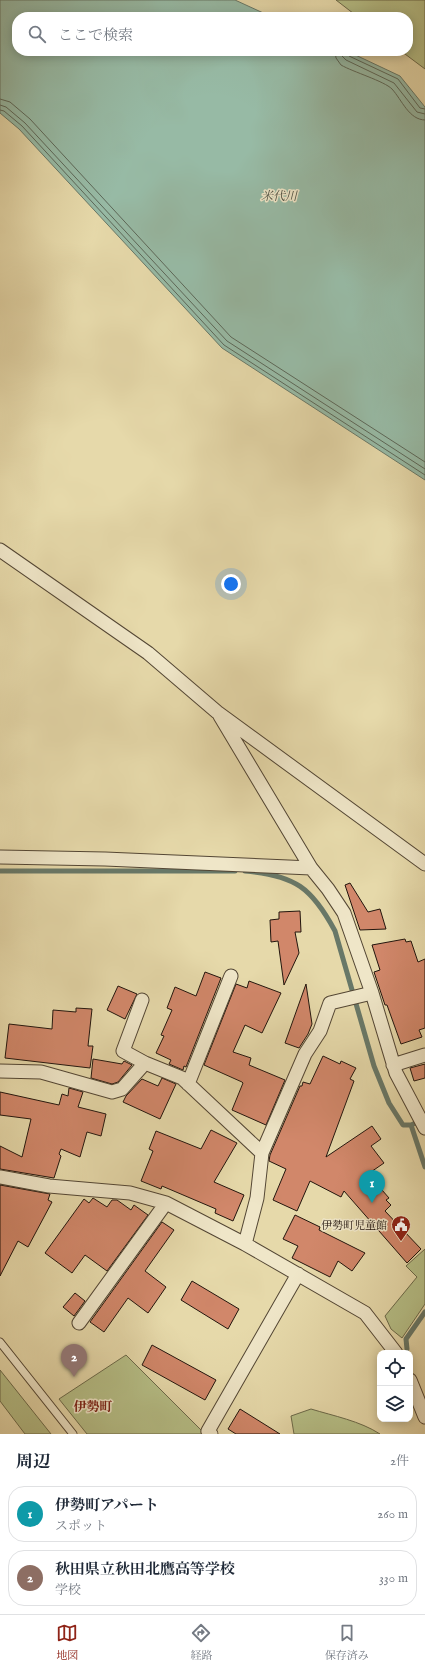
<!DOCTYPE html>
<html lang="ja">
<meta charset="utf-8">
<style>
:root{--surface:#fff;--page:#f2f2f3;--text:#1f2937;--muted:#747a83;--line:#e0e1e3;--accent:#8f2418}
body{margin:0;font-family:"IM FELL English","Noto Serif JP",serif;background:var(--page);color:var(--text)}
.controls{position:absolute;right:12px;bottom:12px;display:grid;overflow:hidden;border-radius:8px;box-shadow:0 2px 10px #0003}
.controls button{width:36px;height:36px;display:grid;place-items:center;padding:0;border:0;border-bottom:1px solid var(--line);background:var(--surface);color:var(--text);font:20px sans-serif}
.you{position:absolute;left:231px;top:584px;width:14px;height:14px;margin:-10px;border:3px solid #fff;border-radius:50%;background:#1a73e8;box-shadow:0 0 0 6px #1a73e833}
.badge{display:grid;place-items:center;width:26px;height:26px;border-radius:50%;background:var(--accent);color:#fff;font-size:13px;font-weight:700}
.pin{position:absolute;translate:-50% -33px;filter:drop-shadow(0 1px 2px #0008)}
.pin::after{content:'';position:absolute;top:21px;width:14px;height:12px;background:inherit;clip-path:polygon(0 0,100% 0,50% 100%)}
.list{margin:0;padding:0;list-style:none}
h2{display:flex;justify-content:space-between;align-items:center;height:52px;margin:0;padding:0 16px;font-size:17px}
h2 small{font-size:13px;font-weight:400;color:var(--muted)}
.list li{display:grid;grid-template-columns:26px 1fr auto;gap:12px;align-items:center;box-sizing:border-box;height:56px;margin:0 8px 8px;padding:0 8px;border:1px solid var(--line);border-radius:16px}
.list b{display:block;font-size:15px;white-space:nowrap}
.list p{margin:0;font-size:13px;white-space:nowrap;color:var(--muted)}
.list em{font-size:13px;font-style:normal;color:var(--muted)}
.icon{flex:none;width:22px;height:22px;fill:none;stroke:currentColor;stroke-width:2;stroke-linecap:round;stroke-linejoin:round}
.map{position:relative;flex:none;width:425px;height:1434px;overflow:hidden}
.search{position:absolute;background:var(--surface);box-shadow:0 2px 10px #0003;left:12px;right:12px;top:12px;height:44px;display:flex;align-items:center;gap:10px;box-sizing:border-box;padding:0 14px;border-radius:16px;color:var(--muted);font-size:15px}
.sheet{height:180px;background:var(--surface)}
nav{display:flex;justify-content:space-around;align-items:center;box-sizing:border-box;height:56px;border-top:1px solid var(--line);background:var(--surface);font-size:11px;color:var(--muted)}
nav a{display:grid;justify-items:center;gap:2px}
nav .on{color:var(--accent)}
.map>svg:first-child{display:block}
.green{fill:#b6bf87;stroke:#6c6a4a}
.water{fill:#97baa5;stroke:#687868}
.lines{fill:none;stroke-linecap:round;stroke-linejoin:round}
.shore{stroke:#5c6859;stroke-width:1}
.stream{stroke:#687868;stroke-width:5}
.building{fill:#d1876a;stroke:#22150d}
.lane-casing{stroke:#534634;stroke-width:9}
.street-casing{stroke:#534634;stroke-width:15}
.lane{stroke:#efe6c8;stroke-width:7}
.street{stroke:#efe6c8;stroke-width:13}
.labels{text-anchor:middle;stroke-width:3;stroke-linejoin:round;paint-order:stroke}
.poi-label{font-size:11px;fill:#22150d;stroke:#efe6c8;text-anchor:end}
.water-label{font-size:12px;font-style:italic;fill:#4b4f42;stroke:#efe6c8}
.quarter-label{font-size:13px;font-weight:bold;fill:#7a1f14;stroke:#efe6c8}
</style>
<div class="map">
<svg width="425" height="1434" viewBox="0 0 425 1434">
<rect width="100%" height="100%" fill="#e6d9aa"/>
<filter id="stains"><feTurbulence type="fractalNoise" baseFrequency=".005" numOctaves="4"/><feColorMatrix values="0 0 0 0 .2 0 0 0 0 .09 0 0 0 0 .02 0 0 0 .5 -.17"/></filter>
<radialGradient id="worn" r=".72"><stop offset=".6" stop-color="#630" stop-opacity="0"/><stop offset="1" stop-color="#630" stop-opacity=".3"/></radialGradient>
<!-- green -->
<path class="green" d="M336,0H425V69L401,51H408V17H358Z
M425,1249V1304L402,1338L391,1329L385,1316L417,1277L406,1266Z
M126,1355L201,1430L204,1434H87L59,1399Z
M0,1370L51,1434H25L0,1401Z
M311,1409C334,1416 360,1421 380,1434H294L291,1416Z"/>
<!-- water -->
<path class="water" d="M0,0H235L272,17H17V51H347L400,76L425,107V480L222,348L19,129L0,113Z"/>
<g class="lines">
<!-- shore -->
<path class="shore" d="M335,51L336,58L341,65C353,72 384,81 392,89C402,100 409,120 425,120
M341,51L342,56L346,60L394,83L417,112L425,114
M346,51L349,56L398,79L420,108L425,109
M0,99L10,102L30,119L231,337L425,462
M0,105L6,107L25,123L227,341L425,469
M0,110L4,111L22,126L224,345L425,475"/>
<!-- stream -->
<path class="stream" d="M0,871H235
M245,871C295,875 312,888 335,931L374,1066L389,1103L403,1125H411L420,1121
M411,1125L425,1167
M407,1349L406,1339L425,1312"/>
</g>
<!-- building -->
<path class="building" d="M350,883L368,912L380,909L386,929L360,930L345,885Z
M300,911L301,932H295L299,953L284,985L278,941L271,942L270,920L279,919V912Z
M405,939L406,942L411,941L418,962L425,959V1028L419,1030L422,1037L401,1044L387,1005H385L374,972L380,970L372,945Z
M205,972L221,978L186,1067L184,1066L183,1070L169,1064L171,1060L156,1053L164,1036L161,1035L172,1010L167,1008L175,987L196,996Z
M249,981L281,993L262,1033L245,1025L233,1052L251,1058L249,1065L285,1080L266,1125L232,1110L243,1083L242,1082L204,1065L236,984L247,988Z
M306,984L312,1024L308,1034L299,1048L285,1043Z
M118,986L137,994L125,1019L107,1010Z
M76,1008L92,1009L88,1046H93L90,1068L5,1058L9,1024L52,1029L53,1010L76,1012Z
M323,1056L340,1064L341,1061L356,1068L350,1079L354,1081L326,1157L372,1126L381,1139L371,1146L384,1163L368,1174L389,1198L386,1200L391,1205L385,1211L421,1249L407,1263L344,1191L341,1197L310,1181L297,1211L273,1200L286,1169L269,1161L270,1155L300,1086H302L303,1082L310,1084Z
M93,1059L122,1064L124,1061L132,1065L118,1082L112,1084L91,1078Z
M425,1064V1078L414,1081L410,1068Z
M162,1078L176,1084L160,1119L123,1102L126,1096L142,1079L158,1086Z
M69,1088L83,1092L78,1107L106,1114L101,1136L87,1132L80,1157L61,1149L59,1154L61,1156L54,1178L0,1169V1146L22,1157L31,1119L0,1115V1092L59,1105L62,1094L68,1096Z
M211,1130L237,1143L214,1182L244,1195L233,1221L215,1213L216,1209L162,1186L161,1189L141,1181L153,1151L149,1149L156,1131L201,1149Z
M0,1185L50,1194L48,1200L52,1202L28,1247L18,1241L0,1276Z
M93,1198L107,1207L112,1200H117L131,1210L134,1205L148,1215L107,1271L85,1255L72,1273L45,1253L84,1199L89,1203Z
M295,1215L320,1227L319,1230L365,1253L352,1271L338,1261L330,1277L292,1258L298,1246L283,1239Z
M162,1222L174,1230L145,1271L166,1287L148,1313L128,1298L104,1332L90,1322Z
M192,1281L239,1309L228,1329L181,1300Z
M75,1293L85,1301L74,1316L63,1307Z
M152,1345L216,1380L205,1400L142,1365Z
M240,1409L280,1434H236L228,1429Z"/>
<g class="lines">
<!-- lane casing -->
<g class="lane-casing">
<path id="lane" d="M0,1342L73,1434"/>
</g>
<!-- street casing -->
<g class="street-casing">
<path id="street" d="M0,550L148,653L217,712L425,864
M220,716L311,868L328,889L344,913L372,993L396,1073L425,1128
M0,857L105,859L311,868
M142,1000L123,1051L145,1063
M393,1065L425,1055
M0,1071L41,1072L112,1092L122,1089L145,1063L182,1078L262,1153
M188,1084L231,976
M0,1177L49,1186L130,1193L166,1203L245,1244L257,1198L262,1153L305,1054L320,1031L330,1003L372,993
M245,1244L365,1313L396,1353
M79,1323L166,1203
M410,1380L425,1417
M211,1434L208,1431L298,1274"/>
</g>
<!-- lane -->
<use href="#lane" class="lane"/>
<!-- street -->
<use href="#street" class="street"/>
</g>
<!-- icons -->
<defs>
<g id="civic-pin" transform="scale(1)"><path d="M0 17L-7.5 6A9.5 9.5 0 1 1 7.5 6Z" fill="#8f2418" stroke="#efe6c8"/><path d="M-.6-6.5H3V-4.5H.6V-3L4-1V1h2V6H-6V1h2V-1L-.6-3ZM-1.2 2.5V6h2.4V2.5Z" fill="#fff"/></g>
</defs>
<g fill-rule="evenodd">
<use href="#civic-pin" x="401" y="1225"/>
</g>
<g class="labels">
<!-- poi labels -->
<g class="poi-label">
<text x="387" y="1229">伊勢町児童館</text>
</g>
<!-- water labels -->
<g class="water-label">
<text x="279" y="200">米代川</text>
</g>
<!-- quarter labels -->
<g class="quarter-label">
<text x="93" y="1411">伊勢町</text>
</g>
</g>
<rect width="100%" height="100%" filter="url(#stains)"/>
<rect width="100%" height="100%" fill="url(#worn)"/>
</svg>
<div class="controls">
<button><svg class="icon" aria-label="locate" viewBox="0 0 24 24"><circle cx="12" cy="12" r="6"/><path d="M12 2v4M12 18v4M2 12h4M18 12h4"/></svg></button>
<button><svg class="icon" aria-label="layers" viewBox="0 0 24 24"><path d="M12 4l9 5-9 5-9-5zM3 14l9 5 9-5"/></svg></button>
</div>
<div class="you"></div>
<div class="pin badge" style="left:372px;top:1203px;background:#0f9aa8">1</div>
<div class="pin badge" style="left:74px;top:1377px;background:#8d6e63">2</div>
<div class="search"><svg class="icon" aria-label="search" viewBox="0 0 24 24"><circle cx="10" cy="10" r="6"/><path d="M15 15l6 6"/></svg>ここで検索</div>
</div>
<section class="sheet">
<h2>周辺<small>2件</small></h2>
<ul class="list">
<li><span class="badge" style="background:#0f9aa8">1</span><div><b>伊勢町アパート</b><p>スポット</p></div><em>260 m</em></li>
<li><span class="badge" style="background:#8d6e63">2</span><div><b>秋田県立秋田北鷹高等学校</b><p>学校</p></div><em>330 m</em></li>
</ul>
</section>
<nav>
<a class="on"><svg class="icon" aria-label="map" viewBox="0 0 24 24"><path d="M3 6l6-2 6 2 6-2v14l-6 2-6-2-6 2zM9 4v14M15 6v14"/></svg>地図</a>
<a><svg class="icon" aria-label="directions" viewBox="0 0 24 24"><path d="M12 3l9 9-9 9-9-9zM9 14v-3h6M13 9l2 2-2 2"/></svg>経路</a>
<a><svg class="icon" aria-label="saved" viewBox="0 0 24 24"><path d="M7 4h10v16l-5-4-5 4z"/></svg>保存済み</a>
</nav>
